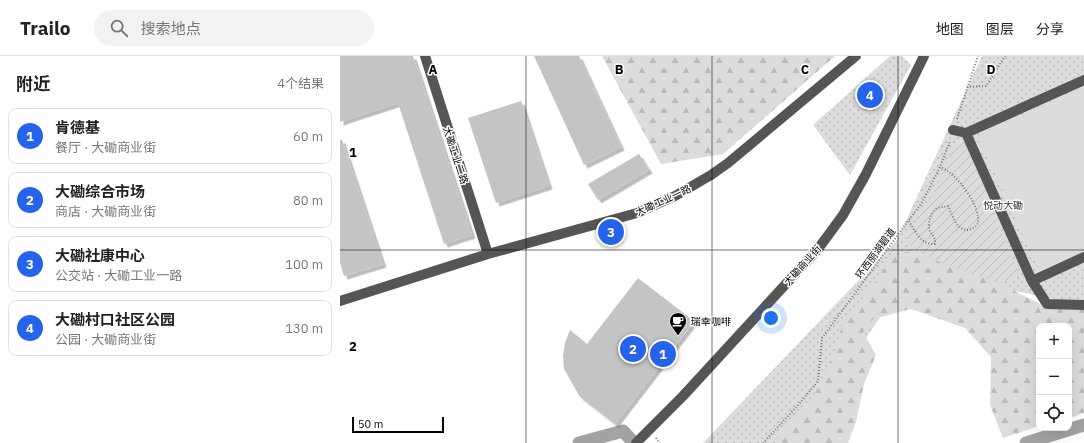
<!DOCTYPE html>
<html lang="zh">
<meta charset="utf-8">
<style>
:root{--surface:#fff;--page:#f2f2f2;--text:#222;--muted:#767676;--line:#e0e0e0;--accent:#2563eb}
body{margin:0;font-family:"IBM Plex Sans","Noto Sans SC",sans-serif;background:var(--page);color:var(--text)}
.controls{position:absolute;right:12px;bottom:12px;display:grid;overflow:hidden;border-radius:8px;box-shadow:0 4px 16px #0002}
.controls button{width:36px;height:36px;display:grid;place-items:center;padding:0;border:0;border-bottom:1px solid var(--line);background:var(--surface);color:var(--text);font:20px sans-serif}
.scale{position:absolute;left:12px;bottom:10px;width:92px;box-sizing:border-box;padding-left:4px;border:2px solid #000;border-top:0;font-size:11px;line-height:14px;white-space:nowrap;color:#000;-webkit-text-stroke:3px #fff;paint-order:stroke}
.you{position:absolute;left:431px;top:262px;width:14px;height:14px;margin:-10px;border:3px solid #fff;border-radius:50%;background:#1a73e8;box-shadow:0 0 0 6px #1a73e833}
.badge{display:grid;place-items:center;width:26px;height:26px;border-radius:50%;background:var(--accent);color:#fff;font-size:13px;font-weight:700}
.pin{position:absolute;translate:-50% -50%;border:2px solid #fff;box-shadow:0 1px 4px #0006}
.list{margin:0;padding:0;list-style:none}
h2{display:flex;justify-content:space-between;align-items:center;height:52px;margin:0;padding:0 16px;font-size:17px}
h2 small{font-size:13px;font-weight:400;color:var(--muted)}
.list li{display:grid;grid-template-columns:26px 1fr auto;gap:12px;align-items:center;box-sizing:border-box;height:56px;margin:0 8px 8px;padding:0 8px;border:1px solid var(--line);border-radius:8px}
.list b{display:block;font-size:15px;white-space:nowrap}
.list p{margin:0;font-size:13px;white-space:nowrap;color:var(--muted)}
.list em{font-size:13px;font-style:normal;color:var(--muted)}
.icon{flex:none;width:22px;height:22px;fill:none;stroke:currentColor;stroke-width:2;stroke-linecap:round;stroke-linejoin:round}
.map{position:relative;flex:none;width:744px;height:387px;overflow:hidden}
header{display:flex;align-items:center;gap:24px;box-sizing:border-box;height:56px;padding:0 20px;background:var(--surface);border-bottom:1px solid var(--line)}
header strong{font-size:19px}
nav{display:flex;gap:22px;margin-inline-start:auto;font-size:14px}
.search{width:280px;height:36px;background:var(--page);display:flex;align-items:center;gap:10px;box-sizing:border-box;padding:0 14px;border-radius:22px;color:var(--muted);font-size:15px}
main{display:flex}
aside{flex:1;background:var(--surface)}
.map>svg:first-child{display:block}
.grass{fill:url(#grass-dots)}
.forest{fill:url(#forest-firs)}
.garden{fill:url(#garden-furrows)}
.pitch{fill:#dcdcdc}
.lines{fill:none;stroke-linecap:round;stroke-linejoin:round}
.canal{stroke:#a3a3a3;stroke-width:13}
.building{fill:#c4c4c4;filter:url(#shadow)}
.path{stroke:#777;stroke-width:2;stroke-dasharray:1 2;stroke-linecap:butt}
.minor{stroke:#555;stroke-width:10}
.grid{fill:none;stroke:#000;stroke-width:1;stroke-opacity:0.55}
.labels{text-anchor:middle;stroke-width:3;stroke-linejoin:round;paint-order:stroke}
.street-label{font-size:10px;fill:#000;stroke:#fff}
.park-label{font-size:10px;fill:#333;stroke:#fff}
.poi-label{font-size:10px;fill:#000;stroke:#fff;text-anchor:start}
.grid-label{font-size:13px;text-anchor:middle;font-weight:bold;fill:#000;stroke:#fff;stroke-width:3;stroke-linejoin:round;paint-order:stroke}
</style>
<header>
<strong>Trailo</strong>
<div class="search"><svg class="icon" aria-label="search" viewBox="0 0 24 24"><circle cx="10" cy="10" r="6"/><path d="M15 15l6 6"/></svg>搜索地点</div>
<nav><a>地图</a><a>图层</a><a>分享</a></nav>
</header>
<main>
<aside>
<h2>附近<small>4个结果</small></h2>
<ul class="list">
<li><span class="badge">1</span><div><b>肯德基</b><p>餐厅 · 大磡商业街</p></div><em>60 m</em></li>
<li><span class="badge">2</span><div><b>大磡综合市场</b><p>商店 · 大磡商业街</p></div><em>80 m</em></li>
<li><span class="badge">3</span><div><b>大磡社康中心</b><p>公交站 · 大磡工业一路</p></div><em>100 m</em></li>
<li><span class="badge">4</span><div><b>大磡村口社区公园</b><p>公园 · 大磡商业街</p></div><em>130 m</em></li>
</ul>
</aside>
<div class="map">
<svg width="744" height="387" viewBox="0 0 744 387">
<defs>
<pattern id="grass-dots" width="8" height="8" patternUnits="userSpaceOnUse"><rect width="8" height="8" fill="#dcdcdc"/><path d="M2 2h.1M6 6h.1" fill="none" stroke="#bbb" stroke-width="1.8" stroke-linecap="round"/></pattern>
<pattern id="forest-firs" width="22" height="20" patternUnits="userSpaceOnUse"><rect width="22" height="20" fill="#dcdcdc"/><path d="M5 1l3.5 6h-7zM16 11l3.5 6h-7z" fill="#bbb"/></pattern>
<pattern id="garden-furrows" width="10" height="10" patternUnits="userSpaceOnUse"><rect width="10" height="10" fill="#dcdcdc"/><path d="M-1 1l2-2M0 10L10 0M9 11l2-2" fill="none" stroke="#bbb"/></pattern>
<filter id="shadow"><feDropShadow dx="3.5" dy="3.5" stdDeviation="0" flood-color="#0004"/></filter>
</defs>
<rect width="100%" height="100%" fill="#fff"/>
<!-- grass -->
<path class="grass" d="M550,0H562L571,9L510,119L473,69Z
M642,0H744V249L572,214L455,387H363L557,184Z"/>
<!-- forest -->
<path class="forest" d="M262,0H495L383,98L321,108Z
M576,194L588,201L632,218L659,227L708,252L744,254V357L729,362V270H699V370L663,382L650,349L651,301L625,272L571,253L533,263L523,276L536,299L524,328L516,366L508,387H435L444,373L464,355L482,326L490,309L503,267L538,222L551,202L563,197Z"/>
<!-- garden -->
<path class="garden" d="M620,84L624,86L678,215C672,222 669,225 660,226C651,227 584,201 576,194C572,191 569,185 566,182L567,176L593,139L614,88Z"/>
<!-- pitch -->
<path class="pitch" d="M744,31V197L701,216L637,80Z"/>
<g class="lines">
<!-- canal -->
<path class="canal" d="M239,387L283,375L294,387
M686,387L744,369"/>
</g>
<!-- building -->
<path class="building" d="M0,0H73L132,179L104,188L58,47L0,66Z
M194,0H239L281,91L244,109Z
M181,45L209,130L156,147L128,62Z
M0,84H2L43,208L4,220L0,207Z
M299,98L309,114L258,144L248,128Z
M298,222L354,265L275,368L240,341L224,313L223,300L225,287L230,274L247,288Z"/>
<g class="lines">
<!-- path -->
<path class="path" d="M627,31L646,30L665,0
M617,63L638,0
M569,165C575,175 581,189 595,188C596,181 591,179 589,173C588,166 591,155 598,152C601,151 604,151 608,150C614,161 615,174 629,174C632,173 635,171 637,169C644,153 615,115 600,111
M316,382L320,387
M423,387L461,346L478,325L482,282L583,145L600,111L610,85"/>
<!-- minor -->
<path class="minor" d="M85,0L148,198
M613,74L626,77L692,225L707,248L744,249
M626,77L744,24
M692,225L744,201
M0,245L148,198L297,157L335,140L371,119L388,107L516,0
M296,387L343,340L478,193L503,159L526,118L584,0"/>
</g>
<!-- grid -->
<path class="grid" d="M186,0V387M372,0V387M558,0V387M0,194H744"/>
<!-- icons -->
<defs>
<g id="cafe-pin" transform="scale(0.9)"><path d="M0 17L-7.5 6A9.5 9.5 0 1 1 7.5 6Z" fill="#000" stroke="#fff"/><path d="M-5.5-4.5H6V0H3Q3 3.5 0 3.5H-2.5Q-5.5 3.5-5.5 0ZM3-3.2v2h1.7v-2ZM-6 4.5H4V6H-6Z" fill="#fff"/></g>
</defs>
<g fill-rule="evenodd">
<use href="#cafe-pin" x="338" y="265"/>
</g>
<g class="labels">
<!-- street labels -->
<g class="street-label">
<text transform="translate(116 99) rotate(72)" y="4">大磡工业二路</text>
<text transform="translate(323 144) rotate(-25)" y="4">大磡工业一路</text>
<text transform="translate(535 197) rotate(-54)" y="4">环西丽湖碧道</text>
<text transform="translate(462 209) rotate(-48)" y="4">大磡商业街</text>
</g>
<!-- park labels -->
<g class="park-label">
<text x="663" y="153">悦动大磡</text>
</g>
<!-- poi labels -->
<g class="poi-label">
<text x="351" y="269">瑞幸咖啡</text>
</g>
</g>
<g class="grid-label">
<text x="93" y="18">A</text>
<text x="279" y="18">B</text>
<text x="465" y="18">C</text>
<text x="651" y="18">D</text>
<text x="13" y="101">1</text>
<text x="13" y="295">2</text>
</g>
</svg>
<div class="controls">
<button>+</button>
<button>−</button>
<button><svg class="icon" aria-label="locate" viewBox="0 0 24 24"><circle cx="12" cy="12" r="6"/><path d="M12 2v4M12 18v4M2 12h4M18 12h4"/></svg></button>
</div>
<div class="scale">50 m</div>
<div class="you"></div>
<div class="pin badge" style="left:323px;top:298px">1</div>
<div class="pin badge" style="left:293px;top:293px">2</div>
<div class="pin badge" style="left:271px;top:176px">3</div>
<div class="pin badge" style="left:530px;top:39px">4</div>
</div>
</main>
